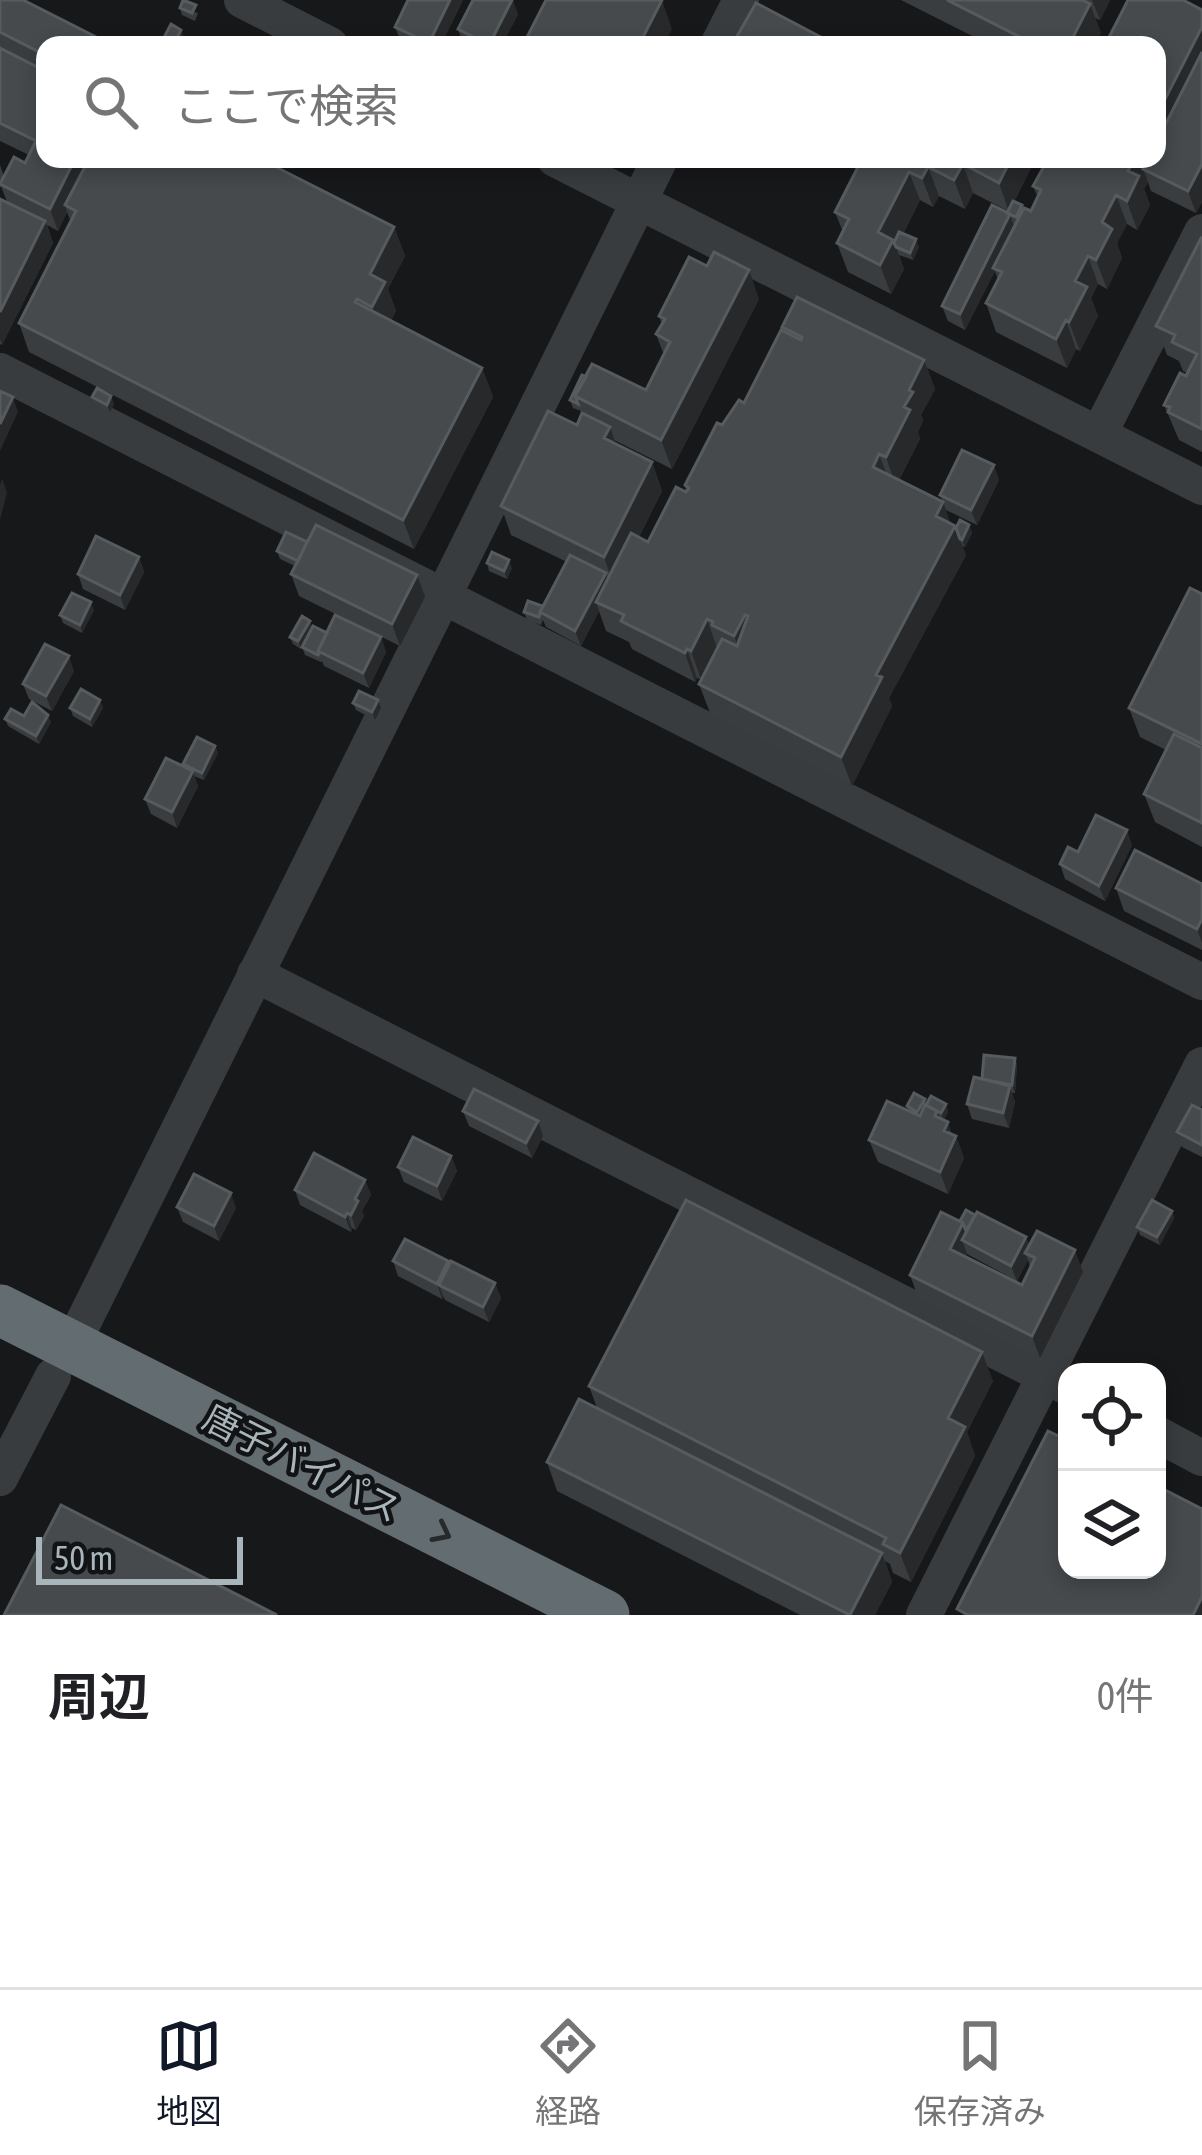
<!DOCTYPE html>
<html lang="ja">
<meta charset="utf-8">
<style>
:root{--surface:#fff;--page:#f6f6f6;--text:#202124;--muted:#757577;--line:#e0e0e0;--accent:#111827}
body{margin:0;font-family:"Asap Condensed","Noto Sans JP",sans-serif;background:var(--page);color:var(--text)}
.controls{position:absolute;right:36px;bottom:36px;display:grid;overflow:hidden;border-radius:24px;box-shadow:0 6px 18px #0003}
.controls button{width:108px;height:108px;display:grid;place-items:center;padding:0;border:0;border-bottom:3px solid var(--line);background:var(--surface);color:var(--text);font:60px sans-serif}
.scale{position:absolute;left:36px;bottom:30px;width:207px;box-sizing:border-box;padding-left:12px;border:6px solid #a8b6bb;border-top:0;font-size:33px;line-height:42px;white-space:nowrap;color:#a8b6bb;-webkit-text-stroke:9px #121315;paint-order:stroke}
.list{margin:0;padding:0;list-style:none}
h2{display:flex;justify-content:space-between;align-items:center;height:156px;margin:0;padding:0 48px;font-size:51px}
h2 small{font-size:39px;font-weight:400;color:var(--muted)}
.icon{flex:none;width:66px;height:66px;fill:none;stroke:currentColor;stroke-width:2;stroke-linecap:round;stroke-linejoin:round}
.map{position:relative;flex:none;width:1202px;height:1615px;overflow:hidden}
.search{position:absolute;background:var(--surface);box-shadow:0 6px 18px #0003;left:36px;right:36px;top:36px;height:132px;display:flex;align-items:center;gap:30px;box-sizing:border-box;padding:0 42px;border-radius:24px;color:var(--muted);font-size:45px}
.sheet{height:372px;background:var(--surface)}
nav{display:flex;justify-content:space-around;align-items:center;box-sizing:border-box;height:168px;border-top:3px solid var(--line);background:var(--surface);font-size:33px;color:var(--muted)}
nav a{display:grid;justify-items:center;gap:6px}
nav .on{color:var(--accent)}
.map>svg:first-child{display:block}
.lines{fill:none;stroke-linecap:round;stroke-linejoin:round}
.minor{stroke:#383c3f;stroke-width:36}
.highway{stroke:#636d71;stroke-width:51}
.wall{fill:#3a3d3f;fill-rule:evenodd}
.shaded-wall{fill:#27292b}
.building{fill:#464a4d;stroke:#555b5e;stroke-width:3}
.oneway{stroke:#262a2c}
.labels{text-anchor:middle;stroke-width:9;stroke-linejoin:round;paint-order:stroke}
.street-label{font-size:36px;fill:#a8b6bb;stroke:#121315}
</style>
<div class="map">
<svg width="1202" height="1615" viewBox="0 0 1202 1615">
<rect width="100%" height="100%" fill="#17181a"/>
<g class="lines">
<!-- minor -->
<path class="minor" d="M242,0L330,45
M718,45L741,0
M555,159L1202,487
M0,371L1202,982
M1099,434L1202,232
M255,974L1067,1387
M71,1347L660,159
M1157,1434L1202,1458
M0,1478L53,1376
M924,1615L1202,1065"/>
<!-- highway -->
<path class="highway" d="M0,1310L604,1615"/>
</g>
<!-- wall -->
<path class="wall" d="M0,0L45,45V159L394,227L405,256L388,289L396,311L391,320L482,368L493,397L414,549L29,352L19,323L71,222L67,212L58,231L47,225L53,243L2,345L0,344V199L7,202L1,186L0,188V165L4,177L25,163L29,155L0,141Z
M463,0L441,45H407L401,42L395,27Z
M901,0H1110L1100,20L1095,18L1101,33L1094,45H990Z
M180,8L198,13L195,21L182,15Z
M1202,10V202L1196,213L1151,191L1148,182L1144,189L1150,205L1137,230L1127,224L1117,243L1122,258L1107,289L1098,284L1091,298L1098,316L1080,351L1076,349L1067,368L996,332L986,303L998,280L995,271L965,330L948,321L942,306L1008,211L973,193L965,209L939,196L933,207L920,200L903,234L919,247L913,260L899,255L904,269L891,294L848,272L837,243L843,232L835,212L860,163L853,159H1030L1032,166L1014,202L1023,209L1031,211L1038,198L1033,186Z
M518,14L502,45L463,44L458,29Z
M1202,239V452L1179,440L1164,405L1187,373L1183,371L1179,361L1167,355L1156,326Z
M759,299L672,469L614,440L616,444L652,462L662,491L639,537L648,542L686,492L685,485L722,425L744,403L783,331L782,327L924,360L935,389L921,415L923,421L918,432L920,439L899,480L943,502L950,524L955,526L969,525L972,533L965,547L962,546L966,555L889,698L892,706L852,786L710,713L699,684L701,679L697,678L695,682L632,649L629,642L606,631L599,611L581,646L546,627L543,620L541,625L527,620L524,612L542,606L567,562L511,535L501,506L577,425L582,414L581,411L573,408L570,400L582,375L646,390L664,355L656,334L662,324L659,316Z
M92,397L114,404L110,412L95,405Z
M999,480L977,525L946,510L940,495Z
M277,551L425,597L400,646L299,596L291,574L295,566L280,559Z
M139,557L144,572L125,610L83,589L78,574Z
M487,563L512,568L507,579L489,571Z
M1202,594V847L1155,822L1144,794L1166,750L1140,737L1129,708Z
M94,610L82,633L63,623L60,615Z
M310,621L312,628L327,633L381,637L386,652L369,688L324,666L322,661L321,662L305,655L302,647L304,644L301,649L293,644L290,637Z
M74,671L52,711L29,699L23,684Z
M100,700L103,708L92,727L73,716L70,708Z
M378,700L381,708L375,720L356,710L353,703Z
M24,716L51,722L39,744L8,726L5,719Z
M215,746L218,753L204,780L194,776L198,786L177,828L151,814L145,799L184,767L183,764Z
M1132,845L1105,901L1065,879L1060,864L1078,852Z
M1202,884V950L1124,911L1116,888Z
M1015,1058L1017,1065L1015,1093H1012L1015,1102L1009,1128L972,1119L967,1104L982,1079Z
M925,1099L927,1104H946L948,1112L944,1120L952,1134L956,1136L964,1158L948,1194L878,1162L869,1140L908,1111L907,1106Z
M1202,1110V1157L1182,1147L1177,1132Z
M463,1111L543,1136L532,1158L469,1126Z
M451,1156L457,1171L442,1201L404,1182L398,1167Z
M365,1180L371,1195L362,1211L364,1216L356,1230L352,1228L351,1232L300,1205L295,1190Z
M177,1207L236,1208L219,1241L183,1222Z
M1172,1211L1174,1218L1160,1245L1140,1235L1137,1227Z
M960,1221L1026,1237L1029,1245L1083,1272L1040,1358L918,1297L910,1275ZM967,1254L1017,1281L1028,1260L1030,1267L1022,1285L965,1257Z
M393,1261L449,1264L495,1283L501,1298L489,1322L445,1300L443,1296L442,1299L398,1276Z
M993,1381L967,1432L975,1456L911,1582L893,1573L890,1564L885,1561L892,1582L875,1615H800L557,1491L547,1462L597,1408L589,1386Z"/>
<!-- shaded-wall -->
<path class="shaded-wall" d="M450,0H463L441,45H430Z
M513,0L518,14L502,45H489Z
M662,0L672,29L664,45H639Z
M1092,0H1110L1100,20Z
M1090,4L1101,33L1094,45H1069Z
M1202,27V77L1152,173L1143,169L1148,182L1144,189L1150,205L1137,230L1127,201L1134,187L1128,171L1134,159H1157V115Z
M181,30L184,37L180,45H173Z
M75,159H94L65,205L67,212L58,231L50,209Z
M1011,159H1030L1032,166L1009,212L999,183Z
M963,164L973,193L965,209L954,180Z
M1202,164V202L1196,213L1188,191Z
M928,167L939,196L933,207L922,178Z
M909,172L920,200L896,247L904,269L891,294L880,265L878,232Z
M1116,195L1127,224L1117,243L1122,258L1107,289L1096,260L1102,222Z
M1010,214L1015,229L993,268L995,271L965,330L960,314Z
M45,221L53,243L2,345L0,339V312Z
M394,227L405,256L388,289L396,311L382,336L372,307L370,274Z
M916,239L919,247L913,260L910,253Z
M1088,256L1098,284L1091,298L1098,316L1080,351L1069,322L1075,281Z
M749,270L759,299L672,469L661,440Z
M1066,320L1076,349L1067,368L1056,339Z
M924,360L935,389L921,415L923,421L918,432L920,439L896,486L886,457L909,390Z
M482,368L493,397L414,549L403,520Z
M111,396L114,404L110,412L107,405Z
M13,397L18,412L0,451V424Z
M610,427L620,456L604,438Z
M879,454L890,483L873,467Z
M652,462L662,491L614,586L604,557Z
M994,465L999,480L977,525L971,510Z
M2,478L7,493L0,520V485Z
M943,502L953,530L955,526L966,555L889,698L892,706L852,786L841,757L876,675L936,516Z
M969,525L972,533L965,547L962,540Z
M139,557L144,572L125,610L120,595Z
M509,560L512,568L507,579L504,571Z
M606,573L611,589L596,602L599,611L581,646L575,631Z
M417,575L425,597L400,646L392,624Z
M91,602L94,610L82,633L80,625Z
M745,615L755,643L745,665L734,636Z
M707,619L717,648L701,679L691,651Z
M310,621L313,629L301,649L298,641Z
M381,637L386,652L369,688L363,673Z
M687,649L697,678L695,682L685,653Z
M69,656L74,671L52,711L46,696Z
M100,700L103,708L92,727L90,719Z
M378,700L381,708L375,720L372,712Z
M48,715L51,722L39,744L36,736Z
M215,746L218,753L204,780L202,773Z
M193,771L198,786L177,828L172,812Z
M1127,830L1132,845L1105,901L1099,886Z
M1202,919V943L1197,929Z
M1015,1058L1017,1065L1015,1093L1012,1085Z
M1010,1086L1015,1102L1009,1128L1003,1113Z
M946,1104L948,1112L944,1121L941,1113Z
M937,1111L944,1130L948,1122L954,1140L956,1136L964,1158L948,1194L940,1172L935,1116Z
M538,1121L543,1136L532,1158L526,1143Z
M451,1156L457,1171L442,1201L437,1186Z
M365,1180L371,1195L362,1211L364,1216L356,1230L351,1215L355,1199Z
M231,1193L236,1208L219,1241L214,1226Z
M1172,1211L1174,1218L1160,1245L1157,1237Z
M347,1213L352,1228L351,1232L345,1217Z
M963,1223L971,1245L962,1240L967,1254L958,1271L950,1249Z
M1026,1237L1032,1252L1025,1253L1028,1260L1017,1281L1011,1266Z
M1075,1250L1083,1272L1040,1358L1032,1336Z
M448,1261L454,1276L439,1285L443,1296L442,1299L437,1284Z
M495,1283L501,1298L489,1322L483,1307Z
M982,1352L993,1381L967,1432L975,1456L911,1582L900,1553L948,1418Z
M882,1553L892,1582L875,1615H850Z
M1202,1597V1615H1193Z"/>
<!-- building -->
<path class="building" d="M0,0H23L112,45H45V55L0,32Z
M183,0L196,5L192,13L180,8Z
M408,0H450L429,43L395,27Z
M473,0H512L489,45L458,29Z
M546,0H662L639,45H523Z
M947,0H1082L1090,4L1069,45H1023L1026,40Z
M1128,0H1183L1202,10V27L1157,115V45H1105Z
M756,3L836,45H732Z
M171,24L181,30L173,45H160Z
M0,48L45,71V159H75L50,209L0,184L14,157L25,163L36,141L0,123Z
M1202,52V164L1188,191L1143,169L1148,159H1157V141Z
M89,159H260L394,227L370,274L385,282L372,307L357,299L355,302L482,368L403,520L19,323L76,211L65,205Z
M862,159H1011L999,183L963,164L954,180L928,167L922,178L909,172L878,232L893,240L880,265L837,243L849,219L835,212Z
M1048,159H1134L1128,171L1139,176L1127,201L1116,195L1102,222L1112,229L1096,260L1088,256L1075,281L1087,287L1069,322L1066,320L1056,339L986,303L1002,272L993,268L1024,208L1031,211L1041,190L1033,186Z
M0,199L45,221L0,312Z
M1013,201L1022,205L1016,217L1007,213Z
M992,205L1010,214L960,314L942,306Z
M899,232L916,239L910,253L896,247L894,243Z
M1201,238L1202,239V429L1168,412L1170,407L1164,405L1180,373L1186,376L1197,354L1172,342L1175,335L1156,326Z
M714,252L749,270L661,440L575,396L592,364L646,390L670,342L656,334L665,319L659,316L689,257L707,266Z
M797,297L924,360L909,390L913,392L904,407L910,410L886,457L879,454L873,467L943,502L936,516L955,526L876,675L882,677L841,757L699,684L722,639L737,646L748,616L745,615L734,636L712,625L713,622L707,619L691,651L687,649L685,653L621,621L624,615L596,602L631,533L648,542L676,487L686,492L689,488L685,485L717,423L722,425L739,400L744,403L781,330L801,340L802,337L782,327Z
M582,375L586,377L575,396L578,404L570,400Z
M97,388L111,396L107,405L92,397Z
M0,391L13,397L0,424Z
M548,411L577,425L582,413L610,427L604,438L652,462L604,557L501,506Z
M962,450L994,465L971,510L940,495Z
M960,520L969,525L962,540L960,539L956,528Z
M316,525L417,575L392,624L291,574Z
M286,532L307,542L298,561L277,551Z
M96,536L139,557L120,595L78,574Z
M492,552L509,560L504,571L487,563Z
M570,555L606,573L575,631L540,612Z
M1190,588L1202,594V744L1129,708Z
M72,593L91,602L80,625L60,615Z
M528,601L542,606L539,617L524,612Z
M335,615L381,637L363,673L318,651Z
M302,616L310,621L298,641L290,637Z
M313,626L327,633L318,651L320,652L318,655L302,647Z
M45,644L69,656L46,696L23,684Z
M81,689L100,700L90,719L70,708Z
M359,691L378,700L372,712L353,703Z
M32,702L48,715L36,736L5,719L11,709L24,716Z
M1174,734L1202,748V823L1144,794Z
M197,737L215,746L202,773L183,764Z
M166,758L193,771L172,812L145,799Z
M1096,815L1127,830L1099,886L1060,864L1068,847L1078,852Z
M1135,850L1202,884V919L1197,929L1116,888Z
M984,1055L1015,1058L1012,1085L982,1079Z
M974,1077L1010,1086L1003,1113L967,1104Z
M474,1089L538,1121L526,1143L463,1111Z
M914,1093L925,1099L917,1112L907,1106Z
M931,1096L946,1104L941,1113L926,1105Z
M887,1101L920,1116L925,1105L937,1111L935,1116L948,1122L944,1131L956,1136L940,1172L869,1140Z
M1192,1105L1202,1110V1145L1177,1132Z
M413,1137L451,1156L437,1186L398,1167Z
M314,1153L365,1180L355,1199L358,1201L351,1215L347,1213L345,1217L295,1190Z
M194,1174L231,1193L214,1226L177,1207Z
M686,1200L982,1352L948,1418L965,1427L900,1553L883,1544L886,1538L589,1386Z
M1152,1200L1172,1211L1157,1237L1137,1227Z
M966,1210L975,1215L966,1231L963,1223L960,1221Z
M941,1212L963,1223L950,1249L1022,1285L1035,1258L1025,1253L1037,1231L1075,1250L1032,1336L910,1275Z
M977,1212L1026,1237L1011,1266L962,1240Z
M405,1239L448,1261L437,1284L393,1261Z
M451,1261L495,1283L483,1307L439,1285Z
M579,1399L882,1553L850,1615L547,1462Z
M1048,1431L1067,1440V1570H1157V1486L1202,1509V1597L1193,1615H968L957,1609Z
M61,1505L277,1615H4Z"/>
<!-- one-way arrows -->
<defs><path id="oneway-chevron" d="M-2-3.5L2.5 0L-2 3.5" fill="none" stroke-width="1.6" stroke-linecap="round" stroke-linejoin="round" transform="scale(3)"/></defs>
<use class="oneway" href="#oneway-chevron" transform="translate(442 1533) rotate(27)"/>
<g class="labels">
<!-- street labels -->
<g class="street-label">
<text transform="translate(302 1463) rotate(27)" y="13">唐子バイパス</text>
</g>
</g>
</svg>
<div class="controls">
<button><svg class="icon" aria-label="locate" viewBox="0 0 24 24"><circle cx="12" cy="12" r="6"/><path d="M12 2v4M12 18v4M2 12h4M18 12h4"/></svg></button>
<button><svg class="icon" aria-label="layers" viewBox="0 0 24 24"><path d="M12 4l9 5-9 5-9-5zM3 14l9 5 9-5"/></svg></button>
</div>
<div class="scale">50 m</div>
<div class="search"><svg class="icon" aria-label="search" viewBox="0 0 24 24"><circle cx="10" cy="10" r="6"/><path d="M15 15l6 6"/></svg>ここで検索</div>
</div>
<section class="sheet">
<h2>周辺<small>0件</small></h2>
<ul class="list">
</ul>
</section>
<nav>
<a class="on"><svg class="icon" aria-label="map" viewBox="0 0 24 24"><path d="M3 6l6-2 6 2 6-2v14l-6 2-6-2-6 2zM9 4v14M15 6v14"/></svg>地図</a>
<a><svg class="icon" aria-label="directions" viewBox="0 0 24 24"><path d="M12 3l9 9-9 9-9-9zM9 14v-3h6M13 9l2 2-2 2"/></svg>経路</a>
<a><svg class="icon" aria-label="saved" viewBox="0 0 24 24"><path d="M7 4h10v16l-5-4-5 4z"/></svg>保存済み</a>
</nav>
